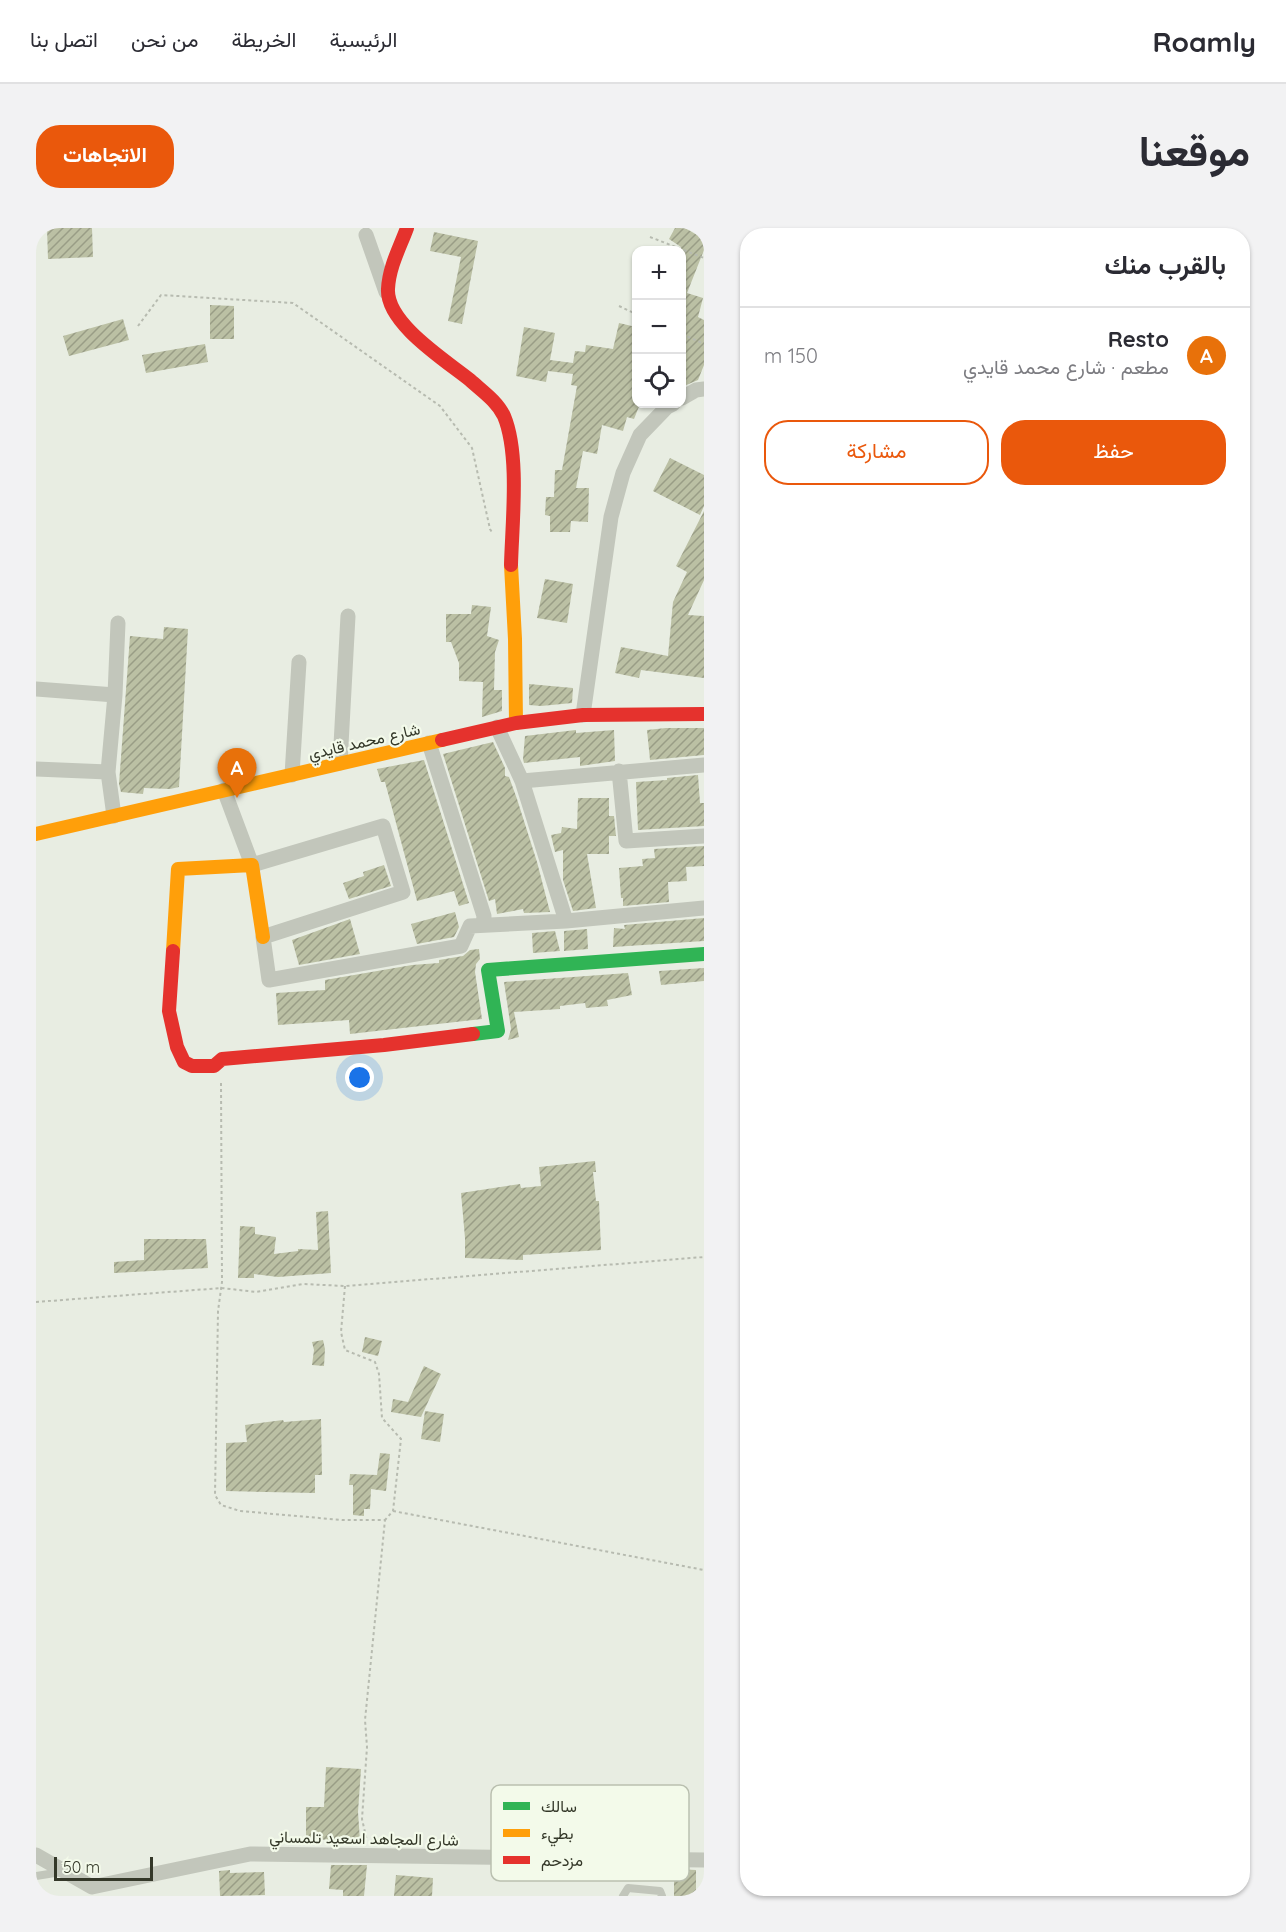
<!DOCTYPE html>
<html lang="ar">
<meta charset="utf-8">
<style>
:root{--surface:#fff;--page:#f2f2f3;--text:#2b2b33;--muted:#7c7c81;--line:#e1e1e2;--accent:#ea580c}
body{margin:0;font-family:Quicksand,Vazirmatn,sans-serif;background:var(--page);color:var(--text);direction:rtl}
.controls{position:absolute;right:18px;top:18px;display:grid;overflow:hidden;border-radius:12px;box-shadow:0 2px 4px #0004}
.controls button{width:54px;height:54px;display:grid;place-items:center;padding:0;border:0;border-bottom:2px solid var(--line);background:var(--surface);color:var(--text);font:30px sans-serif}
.scale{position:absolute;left:18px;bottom:15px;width:99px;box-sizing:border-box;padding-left:6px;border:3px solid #343829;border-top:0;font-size:16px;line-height:21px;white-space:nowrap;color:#343829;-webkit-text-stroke:4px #f3faea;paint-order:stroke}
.you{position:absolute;left:324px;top:850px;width:21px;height:21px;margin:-15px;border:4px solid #fff;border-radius:50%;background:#1a73e8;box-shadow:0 0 0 9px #1a73e833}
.badge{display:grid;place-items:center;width:39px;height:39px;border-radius:50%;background:var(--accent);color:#fff;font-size:20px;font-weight:700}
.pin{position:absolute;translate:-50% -50px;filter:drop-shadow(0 2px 3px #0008)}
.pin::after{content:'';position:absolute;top:32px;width:21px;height:18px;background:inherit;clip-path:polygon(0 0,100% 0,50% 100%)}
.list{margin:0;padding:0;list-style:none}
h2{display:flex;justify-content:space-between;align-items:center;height:78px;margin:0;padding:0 24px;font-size:26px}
h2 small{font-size:20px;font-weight:400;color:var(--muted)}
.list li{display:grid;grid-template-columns:39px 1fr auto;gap:18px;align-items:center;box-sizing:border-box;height:96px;padding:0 24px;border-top:2px solid var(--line)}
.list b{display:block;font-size:22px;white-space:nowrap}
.list p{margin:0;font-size:20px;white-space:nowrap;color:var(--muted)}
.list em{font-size:20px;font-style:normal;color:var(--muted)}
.actions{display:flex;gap:12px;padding:18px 24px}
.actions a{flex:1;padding:14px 0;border:2px solid var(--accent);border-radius:24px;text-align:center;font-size:21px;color:var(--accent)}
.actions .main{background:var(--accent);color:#fff}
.icon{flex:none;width:33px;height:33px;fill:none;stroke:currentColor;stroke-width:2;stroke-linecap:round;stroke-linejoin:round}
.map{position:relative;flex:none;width:668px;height:1668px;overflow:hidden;direction:ltr;border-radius:24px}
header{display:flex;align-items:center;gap:36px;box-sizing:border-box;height:84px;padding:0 30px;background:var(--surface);border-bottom:2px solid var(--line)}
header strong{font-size:28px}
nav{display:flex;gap:33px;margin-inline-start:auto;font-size:21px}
.intro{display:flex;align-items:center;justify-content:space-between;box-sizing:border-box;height:144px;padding:0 36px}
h1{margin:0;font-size:42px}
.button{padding:15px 27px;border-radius:24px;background:var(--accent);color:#fff;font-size:21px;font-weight:700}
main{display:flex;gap:36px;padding:0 36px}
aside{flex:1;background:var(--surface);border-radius:24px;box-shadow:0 2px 4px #0004}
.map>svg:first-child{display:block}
.building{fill:url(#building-hatch)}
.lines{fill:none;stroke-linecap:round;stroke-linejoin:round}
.path{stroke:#b7bbb0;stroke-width:2;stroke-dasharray:3 3;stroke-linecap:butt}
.lane{stroke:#c2c6bb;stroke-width:8}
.street{stroke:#c2c6bb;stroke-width:15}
.fast{stroke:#30b455;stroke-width:14}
.slow{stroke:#ff9f0a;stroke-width:14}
.jam{stroke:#e5322d;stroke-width:14}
.labels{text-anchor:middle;stroke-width:4.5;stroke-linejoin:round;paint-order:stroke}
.street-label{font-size:16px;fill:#343829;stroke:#f3faea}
.key{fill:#f3faea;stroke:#bac0b0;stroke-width:1.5}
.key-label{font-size:16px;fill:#343829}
</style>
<header>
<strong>Roamly</strong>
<nav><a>الرئيسية</a><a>الخريطة</a><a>من نحن</a><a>اتصل بنا</a></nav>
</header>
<div class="intro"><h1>موقعنا</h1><a class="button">الاتجاهات</a></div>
<main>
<aside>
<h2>بالقرب منك<small></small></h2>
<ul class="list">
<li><span class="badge" style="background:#e8710a">A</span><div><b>Resto</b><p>مطعم · شارع محمد قايدي</p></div><em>150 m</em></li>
</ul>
<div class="actions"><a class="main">حفظ</a><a>مشاركة</a></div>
</aside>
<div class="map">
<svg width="668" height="1668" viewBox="0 0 668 1668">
<defs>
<pattern id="building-hatch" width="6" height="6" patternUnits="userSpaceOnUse" patternTransform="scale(1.5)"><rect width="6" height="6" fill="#bbc0a4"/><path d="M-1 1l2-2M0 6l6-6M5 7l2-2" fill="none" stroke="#999d86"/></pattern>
</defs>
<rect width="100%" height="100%" fill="#e8ede2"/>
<!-- building -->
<path class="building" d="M11,0H56L57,29L12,31Z
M639,0H649L668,11V22L651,65L667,70L662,89L668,92V137L662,152L648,158L645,157V19L633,11Z
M398,4L442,13L426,96L412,93L425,29L394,23Z
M174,77L198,78V111H174Z
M87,91L93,112L33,128L27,108Z
M583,95L600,99V176H604L598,191L591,189L587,203L566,197L561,226L547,223L540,260H553L552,294L535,293L534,304H514V288L509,287L510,269H518L519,242H526L541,158L535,157L537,146L512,143L510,154L480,148L488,99L519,105L514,132L537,135L539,123L549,124L550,117L577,121Z
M169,116L172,134L110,145L106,127Z
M634,230L668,247V278L664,287L617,263Z
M668,283V352L652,387L668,388V450L605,442L603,450L579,445L585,419L632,428L637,374L651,344L640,338Z
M509,351L537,356L531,395L501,390Z
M436,377L455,379L451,408L463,412L459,424L458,462H466V483L446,489L447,454L423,453V435L415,414H410V386H435Z
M128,399L152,401L143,559L134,561L108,560L107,566L85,564L83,556L94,408L127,411Z
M493,456L537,460L536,475L505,478L493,477Z
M630,500H668V527L614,532L611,502Z
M540,502V505L578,502L579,533L544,538V529L488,535L487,531L489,508Z
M457,514L469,540V548L473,549L481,571L501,634L514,684L488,685L487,681L461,686L459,671L453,673L407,526Z
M388,532L433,675L423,678L418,663L381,673L349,554H345L341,541Z
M662,547L664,575H668V598L602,602L600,554L631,552V550Z
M542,570H573V588H578L580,608H573V626H551L560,680L537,683L527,652V622L519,624L515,607L525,605L526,599L541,601Z
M668,618V638L650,639L651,653L632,654L633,674L587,678V670H585L583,640L607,638L606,631L619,630L618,621Z
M348,637L355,658L313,671L307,655L328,648L327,644Z
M419,684L423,699L418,709L381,716L375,696Z
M668,690V713L577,719L578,700L589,701L588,697Z
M314,691L324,726L263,737L256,712Z
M551,701L552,721L528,723V703Z
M519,703L524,723L497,725L496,705Z
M443,721L444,731L440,736L439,744L446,791L314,806L313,792L242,797L240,765L289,762V752L376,737L403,735V732L427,728L434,722Z
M668,740V753L625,757L623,743Z
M592,745L596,767L571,772L572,778L550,780L549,775L524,778V781L478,784L483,809L472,812L475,801L468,754Z
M559,933L560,944H557L560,973H563L565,1022L487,1027V1032L429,1030V1010L425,965L484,956L485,960L505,958L503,939Z
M292,983L295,1045L242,1049L218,1046V1050H202L204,998L219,999V1006L240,1009L238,1026L262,1023V1021L282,1022L280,984Z
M108,1011H170L172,1040L78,1045V1034L108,1032Z
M329,1109L346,1113L342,1128L326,1124Z
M287,1112L289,1121L288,1138L276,1137L278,1122L276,1114Z
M388,1138L405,1146L385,1189L355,1184L357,1171L372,1174Z
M389,1183L408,1186L404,1214L385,1211Z
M285,1191L286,1247H279V1265L190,1263V1215L211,1214L209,1197L247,1192L248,1194Z
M344,1225L354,1226L350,1263L335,1261L334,1281H328V1288L317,1287V1257H313L314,1246L341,1247Z
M290,1539L325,1541L322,1584L324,1613L270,1611V1579H288Z
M295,1637H331L328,1668H307V1662L293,1661Z
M638,1641L660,1642V1668H638Z
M194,1642V1645L228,1644L229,1667L184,1668L183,1643Z
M360,1647L397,1650L396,1668H358Z"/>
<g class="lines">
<!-- path -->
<path class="path" d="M614,9L668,30
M583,78L600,86
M102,98L125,67L257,75L404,178L436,220L454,301L457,306
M646,106L668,116
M185,855L186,1054L182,1083L179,1267L185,1277L204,1283L306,1292H349L329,1492L331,1519L326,1591L331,1613
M309,1058L305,1104L309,1122L339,1134L343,1146L346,1190L365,1211L357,1283L349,1292
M0,1074L186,1060L220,1064L267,1056L309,1058L668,1029
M357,1283L668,1342"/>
<!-- lane -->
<path class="lane" d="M0,1648L25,1644
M587,1668L592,1660L624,1663L626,1668"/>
<!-- street -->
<path class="street" d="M330,7L350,64
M646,170L660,162L668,161
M0,461L79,467L72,544L78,588
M79,467L82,395
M547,487L575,289L587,245L604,207L631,179L637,176
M461,499L486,553L530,693
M393,515L448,688L447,697
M304,535L312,388
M0,541L72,544
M583,543L590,613L668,608
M256,547L263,434
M486,553L668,537
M188,562L216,637L347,598L367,664L227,709L233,752L425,718L434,698L530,693L668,680
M0,1627L56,1659L214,1626L668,1632"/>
<!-- fast -->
<path class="fast" d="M437,806L462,803L452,742L668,726"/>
<!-- slow -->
<path class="slow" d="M475,337L479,411L480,495
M0,606L406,512
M137,723L142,641L216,637L227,709"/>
<!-- jam -->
<path class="jam" d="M371,0C364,19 353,39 352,61C350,95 409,132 434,152C446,163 461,173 468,188C484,226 476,296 475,337
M406,512L480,495L547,487L668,486
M137,723L133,783L141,819L148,834L156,838H178L186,831L348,817L437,806"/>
</g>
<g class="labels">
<!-- street labels -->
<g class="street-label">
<text transform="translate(328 513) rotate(-13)" y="6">شارع محمد قايدي</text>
<text transform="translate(328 1610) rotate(1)" y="6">شارع المجاهد اسعيد تلمساني</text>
</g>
</g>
<!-- legend -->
<rect x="455" y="1557" width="198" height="96" rx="9" class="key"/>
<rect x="467" y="1574" width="27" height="8" fill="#30b455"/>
<rect x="467" y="1601" width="27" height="8" fill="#ff9f0a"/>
<rect x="467" y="1628" width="27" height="8" fill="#e5322d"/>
<g class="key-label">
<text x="505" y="1584">سالك</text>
<text x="505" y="1611">بطيء</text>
<text x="505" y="1638">مزدحم</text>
</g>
</svg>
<div class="controls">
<button>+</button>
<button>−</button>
<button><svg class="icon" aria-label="locate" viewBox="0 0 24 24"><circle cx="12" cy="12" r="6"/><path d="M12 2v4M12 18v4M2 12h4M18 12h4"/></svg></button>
</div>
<div class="scale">50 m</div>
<div class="you"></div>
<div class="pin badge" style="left:201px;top:570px;background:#e8710a">A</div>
</div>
</main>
